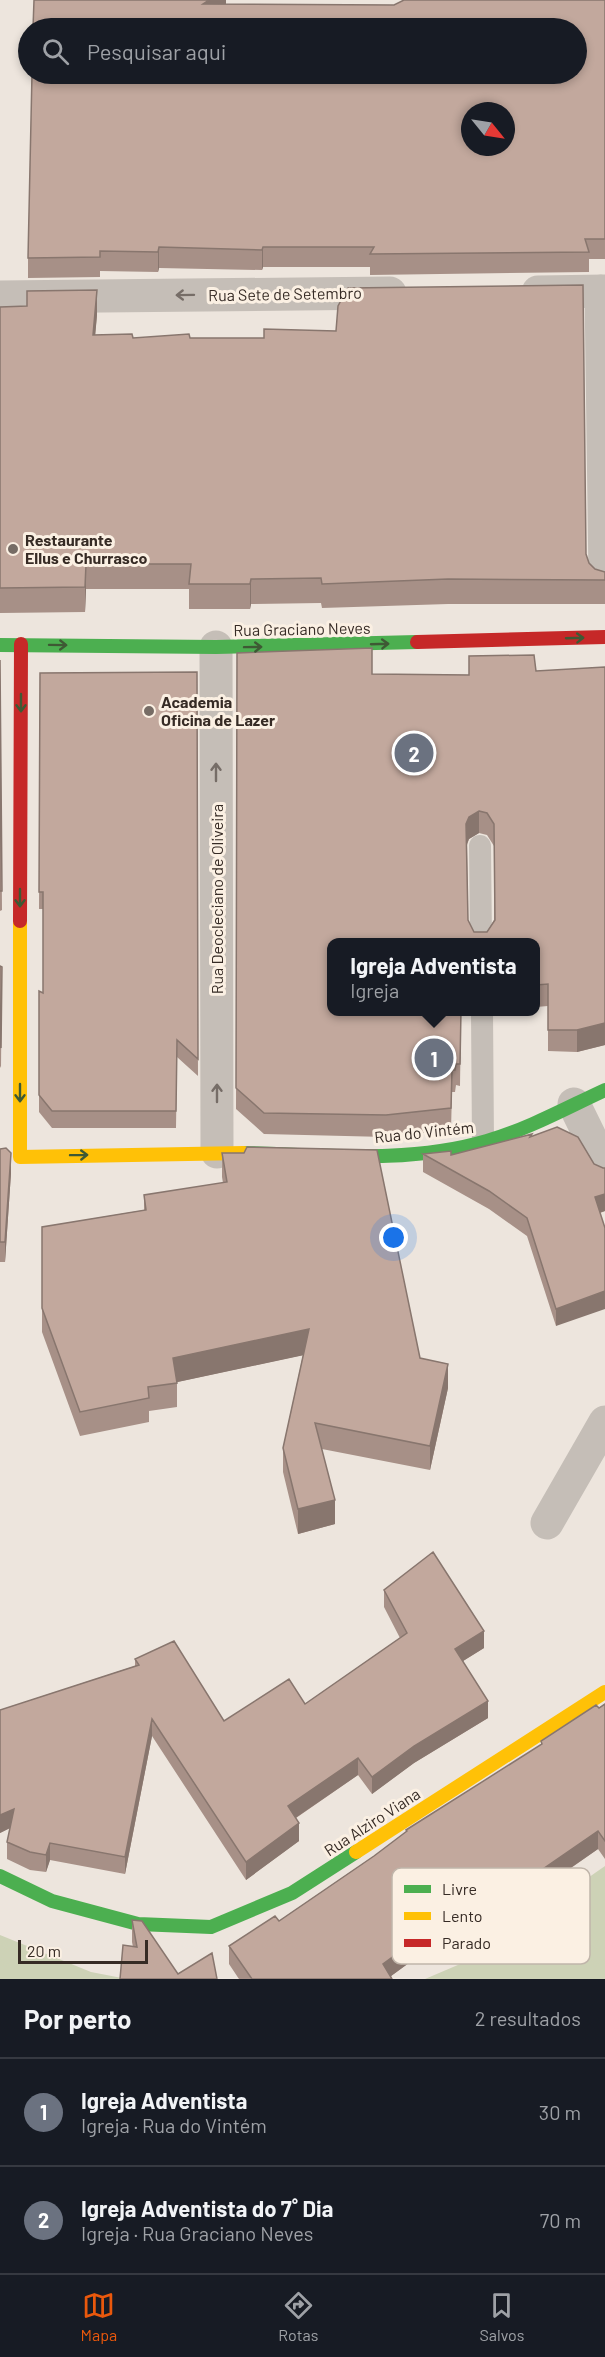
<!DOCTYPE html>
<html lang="pt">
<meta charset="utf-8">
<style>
:root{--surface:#171b24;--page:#20242c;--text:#f1f3f6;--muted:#9ea1a6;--line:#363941;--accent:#ea580c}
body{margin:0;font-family:Barlow,sans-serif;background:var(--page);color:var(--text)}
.compass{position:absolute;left:461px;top:102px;width:54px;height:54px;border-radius:50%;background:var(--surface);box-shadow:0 3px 9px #0003;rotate:120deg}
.scale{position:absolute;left:18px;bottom:15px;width:130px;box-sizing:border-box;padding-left:6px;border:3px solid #362b25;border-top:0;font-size:16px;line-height:21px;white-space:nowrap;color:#362b25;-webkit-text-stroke:4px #fbf0e3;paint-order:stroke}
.you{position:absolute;left:394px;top:1238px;width:21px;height:21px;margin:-15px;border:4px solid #fff;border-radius:50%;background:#1a73e8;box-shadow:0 0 0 9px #1a73e833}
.badge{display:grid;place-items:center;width:39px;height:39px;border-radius:50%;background:var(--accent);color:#fff;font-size:20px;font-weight:700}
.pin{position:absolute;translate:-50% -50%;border:3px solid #fff;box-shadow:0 2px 6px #0006}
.popup{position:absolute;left:327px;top:938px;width:213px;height:78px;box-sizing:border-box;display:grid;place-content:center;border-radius:12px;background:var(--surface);filter:drop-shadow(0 2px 4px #0005);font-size:20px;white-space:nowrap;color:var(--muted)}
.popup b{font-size:22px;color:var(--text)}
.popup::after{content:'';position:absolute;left:50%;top:100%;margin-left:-12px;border:12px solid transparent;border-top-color:var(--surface)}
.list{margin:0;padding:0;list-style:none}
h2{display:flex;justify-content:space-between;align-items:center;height:78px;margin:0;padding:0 24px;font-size:26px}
h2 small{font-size:20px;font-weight:400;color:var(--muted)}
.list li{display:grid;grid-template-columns:39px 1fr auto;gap:18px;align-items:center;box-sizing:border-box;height:108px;padding:0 24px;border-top:2px solid var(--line)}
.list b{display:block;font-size:22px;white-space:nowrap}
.list p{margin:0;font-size:20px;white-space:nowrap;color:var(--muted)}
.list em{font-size:20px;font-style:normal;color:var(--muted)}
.icon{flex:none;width:33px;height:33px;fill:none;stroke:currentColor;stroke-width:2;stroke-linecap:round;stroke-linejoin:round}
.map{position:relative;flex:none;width:605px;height:1979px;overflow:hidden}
.search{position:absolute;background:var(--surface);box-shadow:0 3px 9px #0003;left:18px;right:18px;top:18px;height:66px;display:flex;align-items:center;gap:15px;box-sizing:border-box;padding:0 21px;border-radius:33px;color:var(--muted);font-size:22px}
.sheet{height:294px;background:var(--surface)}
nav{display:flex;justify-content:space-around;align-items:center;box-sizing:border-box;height:84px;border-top:2px solid var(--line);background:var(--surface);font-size:16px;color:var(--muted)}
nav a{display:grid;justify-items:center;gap:3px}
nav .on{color:var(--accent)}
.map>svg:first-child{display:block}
.green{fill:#cdd2b6}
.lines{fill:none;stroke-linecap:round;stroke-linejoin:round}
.lane{stroke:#c5beb7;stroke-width:22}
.street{stroke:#c5beb7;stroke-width:33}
.fast{stroke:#4caf50;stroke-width:14}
.slow{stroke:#ffc107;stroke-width:14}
.jam{stroke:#c62828;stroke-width:14}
.wall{fill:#a79087;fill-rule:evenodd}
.shaded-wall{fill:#88766e}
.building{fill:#c2a89d;stroke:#88766e;stroke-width:1.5;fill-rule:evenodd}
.oneway{stroke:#766d67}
.oneway2{stroke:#3e5934}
.poi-dot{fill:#766c65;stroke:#fbf0e3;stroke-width:2}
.labels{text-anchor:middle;stroke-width:6;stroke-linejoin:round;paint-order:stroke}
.street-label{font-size:16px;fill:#362b25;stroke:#fbf0e3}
.poi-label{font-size:16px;font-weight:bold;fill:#362b25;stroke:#fbf0e3;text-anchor:start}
.key{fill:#fbf0e3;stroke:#c0b5aa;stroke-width:1.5}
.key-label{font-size:16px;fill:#362b25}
</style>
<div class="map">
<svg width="605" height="1979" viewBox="0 0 605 1979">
<rect width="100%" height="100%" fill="#ede5dd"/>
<!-- green -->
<path class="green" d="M605,1866V1979H425L514,1941L552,1903Z
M0,1935L91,1972L127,1979H0Z"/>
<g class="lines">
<!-- lane -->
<path class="lane" d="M480,846L481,942
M482,1012L483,1143"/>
<!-- street -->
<path class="street" d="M601,291L605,578
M538,292L605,291
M0,297L390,293
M216,647L217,1152
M574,1104L605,1167
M547,1523L605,1422"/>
<!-- fast -->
<path class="fast" d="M0,645L216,647L417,642
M244,1153C324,1155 409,1164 487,1141C528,1129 566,1108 605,1090
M0,1876L52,1901L138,1924L211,1927L292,1893L356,1852"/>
<!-- slow -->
<path class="slow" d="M20,921V1157L244,1153
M356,1852L605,1692"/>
<!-- jam -->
<path class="jam" d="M417,642L605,637
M20,921L21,644"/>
</g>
<!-- wall -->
<path class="wall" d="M226,0V4L394,5L605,0V259H589V272L370,275V267H263L262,270L159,268L158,272L100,271V277L28,278V258Z
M0,307L97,315L95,335L133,338H190L586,554L589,563L595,569L605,572V604H448L322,608L321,603L251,604L250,609H189V589H86L85,612L0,613Z
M237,653L372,674L469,675L605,667V1045L577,1052L548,1051V1006L536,1007V942H332L461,1011L460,1086L456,1085L455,1092H452L451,1130L386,1137L264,1134L236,1109ZM479,833L487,835L494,846V920L487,932H474L468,920L467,845L469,839Z
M0,660L2,910L0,911Z
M197,672L198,1076L177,1057L176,1128H52L39,1112V991L43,993V909H39L40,673Z
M0,966L2,967L1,1068L0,1066Z
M532,1136L594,1164L603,1168H605V1211L600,1213L556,1326L527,1236L489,1209L423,1172V1154L451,1155Z
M0,1149L11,1173L5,1262H0Z
M222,1153L448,1388L430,1470L322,1449L335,1524L298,1534L283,1472V1448L303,1355L177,1382V1407L149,1411V1422L80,1436L42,1332V1227L144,1210V1195L223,1183L222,1177Z
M384,1590L484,1648L463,1661L488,1718L414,1763L372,1794L358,1775L296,1818L299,1841L246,1880L152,1736L125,1874L50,1860L46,1872L30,1870L7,1859V1842L10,1828L0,1833V1710L135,1666V1659L224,1721L305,1704L400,1638L384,1607Z
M605,1704V1859L598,1849L551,1882L556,1907L508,1934L502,1922L477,1938L465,1922L391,1976L392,1979H239L229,1964V1946L279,1921L374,1856L406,1832V1830L541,1745V1741Z
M132,1920L178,1974L217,1979H120L133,1947L132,1942Z"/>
<!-- shaded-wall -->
<path class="shaded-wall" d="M209,0H226V9L203,4Z
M159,247V268L158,272V252Z
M263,247V267L262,270V250Z
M97,290V315L93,360V335Z
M86,564V589L85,612V587Z
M251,579V604L250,609V584Z
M479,811V833L469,839L466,846V824L469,817Z
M605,1023V1045L577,1052V1030Z
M11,1153V1173L5,1262V1242Z
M605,1194V1211L595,1214V1197Z
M605,1291V1309L556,1326V1309Z
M309,1329V1354L173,1383V1358Z
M448,1364V1388L430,1470V1446Z
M335,1500V1524L298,1534V1509Z
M484,1631V1648L455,1666V1649Z
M488,1701V1718L414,1763L372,1794V1777L414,1746Z
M152,1719V1736L125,1874V1857Z
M358,1758V1775L288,1823V1806Z
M14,1809V1826L0,1833V1815Z
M299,1823V1841L246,1880V1862Z
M598,1831V1849L543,1887V1869Z
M50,1843V1860L46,1872V1855Z
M556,1889V1907L508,1934V1916Z
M465,1904V1922L387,1979L383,1964Z
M502,1904V1922L477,1938V1920Z"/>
<!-- building -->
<path class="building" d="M34,0H209L203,4L394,5L404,0H605V239H585L589,252L370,254L374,247H263L262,250L159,247L158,252L100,251V257L28,258L32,74H576V28H33ZM470,111H506V147H470Z
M583,285L586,554L589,563L595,569L605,572V580L448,579L322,584L321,578L251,579L250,584H189L191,564H86L85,587L0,588V307L27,306V291L97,290L93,335L132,334L133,338L189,334L190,338H264V329L336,331L338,306L348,288Z
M372,648V674L469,675V656L534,655L536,671L605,667V1023L577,1030H548V984L536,985V942H332V1011H461L460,1064H456L455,1070H452L451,1108L386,1115L264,1113L236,1088L237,653ZM479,811L487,813L494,824L495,920L487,932H474L468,920L466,824L469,817Z
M0,660L2,891H0Z
M197,672L198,1059L177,1040L176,1111H52L39,1095V991L43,993V892H39L40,673Z
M0,966L2,967L1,1048L0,1046Z
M557,1127L578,1137L594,1164L603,1168H605V1194L595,1197L605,1228V1291L556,1309L527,1218L489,1191L423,1154L451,1151V1155L532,1134L530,1137Z
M247,1147L377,1150L420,1358L448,1364L430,1446L315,1423L335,1500L298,1509L283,1448L309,1329L173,1358L177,1383L148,1387L149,1398L80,1412L42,1308V1227L146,1210L144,1195L227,1182L222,1153H244Z
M6,1148L11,1153L5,1242H0V1149Z
M433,1552L484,1631L455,1649L488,1701L414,1746L372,1777L358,1758L288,1806L299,1823L246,1862L152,1719L125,1857L50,1843L46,1855L30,1852L7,1842L14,1809L0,1815V1710L139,1665L135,1659L174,1641L224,1721L289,1679L305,1704L407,1633L384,1590Z
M605,1704V1841L598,1831L543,1869L556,1889L508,1916L502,1904L477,1920L465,1904L383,1964L392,1979H252L229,1946L275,1916L279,1921L374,1856L407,1831L406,1830L542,1744L541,1741L596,1705L599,1708Z
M132,1920L142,1921L178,1974L212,1953L217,1979H120L123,1945L137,1947Z"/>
<!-- one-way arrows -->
<defs><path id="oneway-shaft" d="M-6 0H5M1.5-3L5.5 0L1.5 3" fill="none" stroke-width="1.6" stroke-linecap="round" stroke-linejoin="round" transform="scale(1.5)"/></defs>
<g class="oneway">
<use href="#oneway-shaft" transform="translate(185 295) rotate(179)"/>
<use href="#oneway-shaft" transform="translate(216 772) rotate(-90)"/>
<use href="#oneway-shaft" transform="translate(217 1093) rotate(-90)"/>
</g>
<g class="oneway2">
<use href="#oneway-shaft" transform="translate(575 638) rotate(-2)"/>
<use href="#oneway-shaft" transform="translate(380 644) rotate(-2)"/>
<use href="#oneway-shaft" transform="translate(58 645) rotate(1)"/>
<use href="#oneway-shaft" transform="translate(253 647) rotate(-1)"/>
<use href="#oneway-shaft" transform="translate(21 703) rotate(90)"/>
<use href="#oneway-shaft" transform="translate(20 898) rotate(90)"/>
<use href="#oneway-shaft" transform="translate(20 1093) rotate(90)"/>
<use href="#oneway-shaft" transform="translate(79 1155) rotate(-1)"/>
</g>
<!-- markers -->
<g class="poi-dot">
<circle cx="13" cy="549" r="6"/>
<circle cx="149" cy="711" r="6"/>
</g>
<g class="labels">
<!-- street labels -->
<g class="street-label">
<text transform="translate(285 294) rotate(-1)" y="6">Rua Sete de Setembro</text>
<text transform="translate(302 629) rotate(-1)" y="6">Rua Graciano Neves</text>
<text transform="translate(217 899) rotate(-90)" y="6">Rua Deocleciano de Oliveira</text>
<text transform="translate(424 1132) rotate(-6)" y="6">Rua do Vintém</text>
<text transform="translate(372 1822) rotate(-33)" y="6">Rua Alziro Viana</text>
</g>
<!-- poi labels -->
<g class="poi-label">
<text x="25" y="546">Restaurante<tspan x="25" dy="18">Ellus e Churrasco</tspan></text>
<text x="161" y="708">Academia<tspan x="161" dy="18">Oficina de Lazer</tspan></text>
</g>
</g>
<!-- legend -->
<rect x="392" y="1868" width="198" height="96" rx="9" class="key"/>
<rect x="404" y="1885" width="27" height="8" fill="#4caf50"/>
<rect x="404" y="1912" width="27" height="8" fill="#ffc107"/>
<rect x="404" y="1939" width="27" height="8" fill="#c62828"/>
<g class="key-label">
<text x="442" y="1895">Livre</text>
<text x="442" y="1922">Lento</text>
<text x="442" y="1949">Parado</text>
</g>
</svg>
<svg class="compass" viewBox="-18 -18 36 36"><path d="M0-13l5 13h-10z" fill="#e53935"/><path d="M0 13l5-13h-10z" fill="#9ea1a6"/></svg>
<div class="scale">20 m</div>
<div class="you"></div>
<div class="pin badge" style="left:434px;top:1058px;background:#6b7280">1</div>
<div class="popup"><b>Igreja Adventista</b>Igreja</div>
<div class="pin badge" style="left:414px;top:753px;background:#6b7280">2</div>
<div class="search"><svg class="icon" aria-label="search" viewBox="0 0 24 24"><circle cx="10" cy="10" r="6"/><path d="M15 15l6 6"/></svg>Pesquisar aqui</div>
</div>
<section class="sheet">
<h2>Por perto<small>2 resultados</small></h2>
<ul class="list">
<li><span class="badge" style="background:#6b7280">1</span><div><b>Igreja Adventista</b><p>Igreja · Rua do Vintém</p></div><em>30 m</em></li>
<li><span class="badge" style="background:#6b7280">2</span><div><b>Igreja Adventista do 7˚ Dia</b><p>Igreja · Rua Graciano Neves</p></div><em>70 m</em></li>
</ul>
</section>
<nav>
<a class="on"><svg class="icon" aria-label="map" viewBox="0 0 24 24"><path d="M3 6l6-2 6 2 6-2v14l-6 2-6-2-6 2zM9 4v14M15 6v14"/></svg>Mapa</a>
<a><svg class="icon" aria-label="directions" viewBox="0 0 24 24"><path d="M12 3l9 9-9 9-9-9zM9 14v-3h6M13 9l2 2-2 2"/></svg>Rotas</a>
<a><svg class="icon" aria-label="saved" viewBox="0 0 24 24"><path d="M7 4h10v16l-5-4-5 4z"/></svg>Salvos</a>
</nav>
